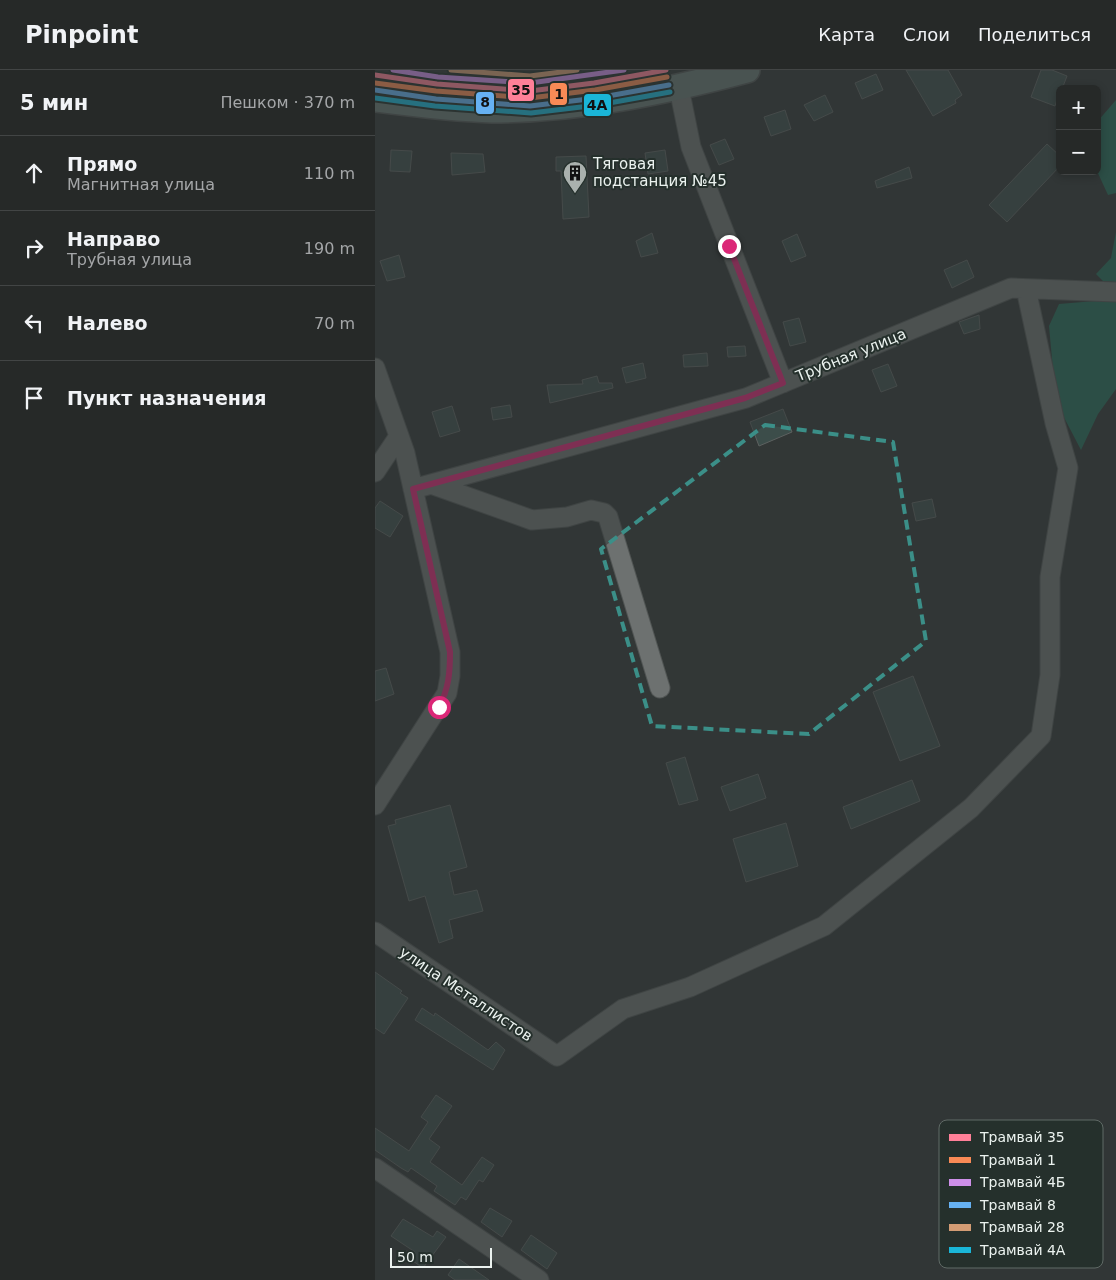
<!DOCTYPE html>
<html lang="ru">
<meta charset="utf-8">
<style>
:root{--surface:#262928;--page:#323534;--text:#f1f3f6;--muted:#a4a6a8;--line:#424545}
body{margin:0;font-family:"DejaVu Sans",sans-serif;background:var(--page);color:var(--text)}
.controls{position:absolute;right:15px;top:15px;display:grid;overflow:hidden;border-radius:8px;box-shadow:0 2px 8px #0003}
.controls button{width:45px;height:45px;display:grid;place-items:center;padding:0;border:0;border-bottom:1px solid var(--line);background:var(--surface);color:var(--text);font:25px sans-serif}
.scale{position:absolute;left:15px;bottom:12px;width:102px;box-sizing:border-box;padding-left:5px;border:2px solid #ebf2ef;border-top:0;font-size:14px;line-height:18px;white-space:nowrap;color:#ebf2ef;-webkit-text-stroke:4px #25302c;paint-order:stroke}
.stop{position:absolute;width:15px;height:15px;margin:-11px;border:4px solid #db2777;border-radius:50%;background:#fff}
.stop.end{background:#db2777;border-color:#fff;box-shadow:0 1px 5px #0008}
.list{margin:0;padding:0;list-style:none}
h2{display:flex;justify-content:space-between;align-items:center;height:65px;margin:0;padding:0 20px;font-size:21px}
h2 small{font-size:16px;font-weight:400;color:var(--muted)}
.list li{display:grid;grid-template-columns:32px 1fr auto;gap:15px;align-items:center;box-sizing:border-box;height:75px;padding:0 20px;border-top:1px solid var(--line)}
.list b{display:block;font-size:19px;white-space:nowrap}
.list p{margin:0;font-size:16px;white-space:nowrap;color:var(--muted)}
.list em{font-size:16px;font-style:normal;color:var(--muted)}
.icon{flex:none;width:28px;height:28px;fill:none;stroke:currentColor;stroke-width:2;stroke-linecap:round;stroke-linejoin:round}
.map{position:relative;flex:none;width:741px;height:1210px;overflow:hidden}
header{display:flex;align-items:center;gap:30px;box-sizing:border-box;height:70px;padding:0 25px;background:var(--surface);border-bottom:1px solid var(--line)}
header strong{font-size:24px}
nav{display:flex;gap:28px;margin-inline-start:auto;font-size:18px}
main{display:flex}
aside{flex:1;background:var(--surface)}
.map>svg:first-child{display:block}
.forest{fill:#276b59}
.building{fill:#3c4d4a;stroke:#5d6160}
.lines{fill:none;stroke-linecap:round;stroke-linejoin:round}
.minor-casing{stroke:#515554;stroke-width:21}
.major-casing{stroke:#515554;stroke-width:28}
.minor{stroke:#6d7170;stroke-width:19}
.major{stroke:#667672;stroke-width:25}
.tram-1-casing{stroke:#25302c;stroke-width:9}
.tram-2-casing{stroke:#25302c;stroke-width:9}
.tram-3-casing{stroke:#25302c;stroke-width:9}
.tram-4-casing{stroke:#25302c;stroke-width:9}
.tram-5-casing{stroke:#25302c;stroke-width:9}
.tram-6-casing{stroke:#25302c;stroke-width:9}
.tram-1{stroke:#ff8098;stroke-width:5}
.tram-2{stroke:#f98a56;stroke-width:5}
.tram-3{stroke:#ce8fe9;stroke-width:5}
.tram-4{stroke:#66b1f2;stroke-width:5}
.tram-5{stroke:#d39c74;stroke-width:5}
.tram-6{stroke:#1ab6d8;stroke-width:5}
.route{stroke:#db2777;stroke-width:6}
.marked{fill:none;stroke:#3b8f88;stroke-width:4;stroke-dasharray:10 6;stroke-linejoin:round}
.labels{text-anchor:middle;stroke-width:4;stroke-linejoin:round;paint-order:stroke}
.poi-label{font-size:15px;fill:#ebf2ef;stroke:#25302c;text-anchor:start}
.street-label{font-size:15px;fill:#ebf2ef;stroke:#25302c}
.key{fill:#25302c;stroke:#606a66;stroke-width:1}
.key-label{font-size:14px;fill:#ebf2ef}
.line-badge{stroke:#25302c;stroke-width:2}
.pale-badge-label{font-size:14px;text-anchor:middle;font-weight:bold;fill:#111}
</style>
<header>
<strong>Pinpoint</strong>
<nav><a>Карта</a><a>Слои</a><a>Поделиться</a></nav>
</header>
<main>
<aside>
<h2>5 мин<small>Пешком · 370 m</small></h2>
<ul class="list">
<li><svg class="icon" aria-label="ahead" viewBox="0 0 24 24"><path d="M12 20V5M6 11l6-6 6 6"/></svg><div><b>Прямо</b><p>Магнитная улица</p></div><em>110 m</em></li>
<li><svg class="icon" aria-label="right" viewBox="0 0 24 24"><path d="M7 20v-9h11M14 6l5 5-5 5"/></svg><div><b>Направо</b><p>Трубная улица</p></div><em>190 m</em></li>
<li><svg class="icon" aria-label="left" viewBox="0 0 24 24"><path d="M17 20v-9H6M10 6l-5 5 5 5"/></svg><div><b>Налево</b></div><em>70 m</em></li>
<li><svg class="icon" aria-label="arrive" viewBox="0 0 24 24"><path d="M6 21V4h12l-3 4 3 4H6"/></svg><div><b>Пункт назначения</b></div></li>
</ul>
</aside>
<div class="map">
<svg width="741" height="1210" viewBox="0 0 741 1210">
<rect width="100%" height="100%" fill="#323736"/>
<!-- forest -->
<path class="forest" d="M741,30V123L733,125L722,101V52Z
M741,162V212L728,211L721,204L736,188Z
M732,230H741V319L723,344L706,380L681,332L674,256L684,234Z"/>
<!-- building -->
<path class="building" d="M531,0H573L587,25L580,30L581,33L558,46Z
M666,0H677L692,6L687,19H685L680,36L656,27Z
M501,4L508,20L487,29L480,13Z
M450,25L458,42L439,51L429,35Z
M410,40L416,59L396,66L389,47Z
M350,69L359,89L344,95L335,75Z
M672,74L685,86V96L632,152L614,135Z
M16,80L37,81L35,102L15,101Z
M290,80L293,101L273,104L270,83Z
M76,83L108,84L110,102L77,105Z
M211,86L214,147L188,149L186,101H181V87Z
M534,97L537,108L502,118L500,111Z
M277,163L283,183L266,187L261,171Z
M422,164L431,186L416,192L407,171Z
M24,185L30,207L12,211L5,191Z
M592,190L599,207L577,218L569,200Z
M604,245L605,259L589,264L584,252Z
M424,248L431,272L415,276L408,252Z
M370,276L371,286L353,287L352,277Z
M332,283L333,296L309,297L308,285Z
M268,293L271,308L251,313L247,298Z
M513,294L522,316L506,322L497,300Z
M222,306L224,313H237L238,318L175,333L172,315L208,314L207,310Z
M135,335L137,347L118,350L116,338Z
M77,336L85,361L65,367L57,342Z
M408,339L417,362L384,376L375,352Z
M557,429L561,447L541,451L537,433Z
M5,431L28,446L15,467L0,458V438Z
M11,598L19,624L0,631V601Z
M538,606L565,676L525,691L498,622Z
M310,687L323,730L304,735L291,693Z
M383,704L391,728L355,741L346,717Z
M537,710L545,731L476,759L468,737Z
M75,735L92,797L74,802L79,825L102,820L108,841L74,850L78,868L64,873L50,826L34,831L13,756L21,754L20,750Z
M411,753L423,796L371,812L358,769Z
M0,902L27,921L25,923L33,928L9,964L0,958Z
M47,938L59,946L60,943L113,980L121,972L130,980L118,1000L40,950Z
M61,1025L77,1036L54,1069L65,1077L55,1092L87,1115L107,1087L119,1095L108,1112L104,1110L91,1130L86,1127L80,1135L59,1121L62,1116L36,1098L33,1102L26,1098L0,1080V1058L34,1081L53,1052L46,1047Z
M115,1138L137,1151L127,1167L106,1152Z
M28,1149L58,1167L62,1161L71,1167L48,1198L35,1189L40,1182L16,1166Z
M156,1165L182,1183L172,1199L146,1180Z
M84,1189L114,1210H80L73,1205Z"/>
<g class="lines">
<!-- minor casing -->
<g class="minor-casing">
<path id="minor" d="M304,18L316,77L408,313
M0,298L30,383L75,582V606L72,623L0,735
M0,402L24,366
M56,414L157,450L192,447L216,440L229,443L233,447L285,618
M38,419L371,328L636,218L741,222
M0,862L182,986L248,939L315,917L449,856L596,738L666,666L675,605V507L693,398L680,353L651,219
M0,1098L164,1210"/>
</g>
<!-- major casing -->
<g class="major-casing">
<path id="major" d="M0,29C39,34 78,39 117,40C204,40 289,22 372,0"/>
</g>
<!-- minor -->
<use href="#minor" class="minor"/>
<!-- major -->
<use href="#major" class="major"/>
<!-- tram-1 casing -->
<g class="tram-1-casing">
<path id="tram-1" d="M0,5L62,14L155,21L219,13L291,0"/>
</g>
<!-- tram-2 casing -->
<g class="tram-2-casing">
<path id="tram-2" d="M0,13L61,21L155,28L220,20L292,7"/>
</g>
<!-- tram-3 casing -->
<g class="tram-3-casing">
<path id="tram-3" d="M18,0L63,7L155,13L249,0"/>
</g>
<!-- tram-4 casing -->
<g class="tram-4-casing">
<path id="tram-4" d="M0,20L61,29L155,36L222,28L294,15"/>
</g>
<!-- tram-5 casing -->
<g class="tram-5-casing">
<path id="tram-5" d="M76,0L155,6L202,0"/>
</g>
<!-- tram-6 casing -->
<g class="tram-6-casing">
<path id="tram-6" d="M0,28L60,36L156,43L223,35L295,22"/>
</g>
<!-- tram-1 -->
<use href="#tram-1" class="tram-1"/>
<!-- tram-2 -->
<use href="#tram-2" class="tram-2"/>
<!-- tram-3 -->
<use href="#tram-3" class="tram-3"/>
<!-- tram-4 -->
<use href="#tram-4" class="tram-4"/>
<!-- tram-5 -->
<use href="#tram-5" class="tram-5"/>
<!-- tram-6 -->
<use href="#tram-6" class="tram-6"/>
</g>
<g class="lines">
<!-- route -->
<path class="route" d="M64,637C74,618 75,602 75,582L38,419L370,328L408,313L354,176"/>
</g>
<!-- marked area -->
<path d="M0 0H741V1210H0ZM390,355L518,372L551,571L434,664L277,656L226,479Z" fill="#323736" fill-opacity=".55" fill-rule="evenodd"/>
<path class="marked" d="M390,355L518,372L551,571L434,664L277,656L226,479Z"/>
<!-- icons -->
<defs>
<g id="building-pin" transform="scale(1.25)"><path d="M0 17L-7.5 6A9.5 9.5 0 1 1 7.5 6Z" fill="#aab1ae" stroke="#25302c"/><path d="M-4-6H4V6H1V3H-1V6H-4ZM-2.5-4.3h1.7v1.8h-1.7ZM.8-4.3h1.7v1.8H.8ZM-2.5-1h1.7V.8h-1.7ZM.8-1h1.7V.8H.8Z" fill="#111"/></g>
</defs>
<g fill-rule="evenodd">
<use href="#building-pin" x="200" y="103"/>
</g>
<g class="labels">
<!-- poi labels -->
<g class="poi-label">
<text x="218" y="99">Тяговая<tspan x="218" dy="17">подстанция №45</tspan></text>
</g>
<!-- street labels -->
<g class="street-label">
<text transform="translate(476 285) rotate(-22)" y="5">Трубная улица</text>
<text transform="translate(91 924) rotate(34)" y="5">улица Металлистов</text>
</g>
</g>
<!-- legend -->
<rect x="564" y="1050" width="164" height="148" rx="8" class="key"/>
<rect x="574" y="1064" width="22" height="7" fill="#ff8098"/>
<rect x="574" y="1087" width="22" height="6" fill="#f98a56"/>
<rect x="574" y="1109" width="22" height="7" fill="#ce8fe9"/>
<rect x="574" y="1132" width="22" height="6" fill="#66b1f2"/>
<rect x="574" y="1154" width="22" height="7" fill="#d39c74"/>
<rect x="574" y="1177" width="22" height="6" fill="#1ab6d8"/>
<g class="key-label">
<text x="605" y="1072">Трамвай 35</text>
<text x="605" y="1095">Трамвай 1</text>
<text x="605" y="1117">Трамвай 4Б</text>
<text x="605" y="1140">Трамвай 8</text>
<text x="605" y="1162">Трамвай 28</text>
<text x="605" y="1185">Трамвай 4А</text>
</g>
<g class="line-badge">
<rect x="132" y="8" width="28" height="24" rx="5" fill="#ff8098"/>
<rect x="174" y="12" width="19" height="24" rx="5" fill="#f98a56"/>
<rect x="100" y="21" width="20" height="24" rx="5" fill="#66b1f2"/>
<rect x="208" y="23" width="29" height="24" rx="5" fill="#1ab6d8"/>
</g>
<g class="pale-badge-label">
<text x="146" y="25">35</text>
<text x="184" y="29">1</text>
<text x="110" y="37">8</text>
<text x="222" y="40">4А</text>
</g>
</svg>
<div class="controls">
<button>+</button>
<button>−</button>
</div>
<div class="scale">50 m</div>
<div class="stop" style="left:64px;top:637px"></div>
<div class="stop end" style="left:354px;top:176px"></div>
</div>
</main>
